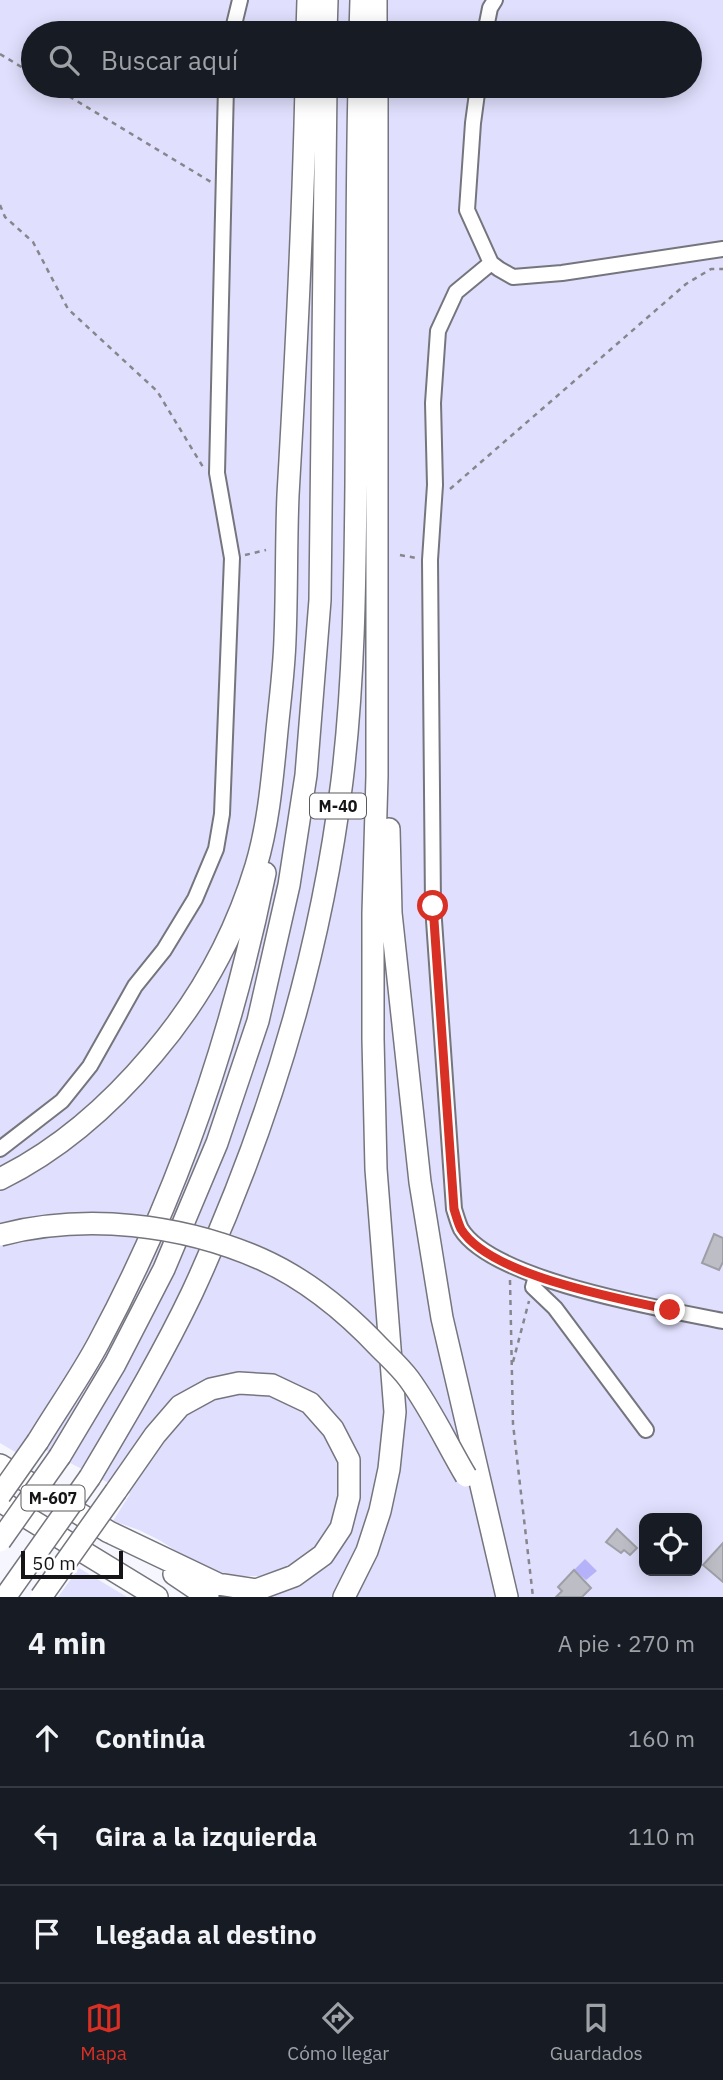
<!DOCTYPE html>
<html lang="es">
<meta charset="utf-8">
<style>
:root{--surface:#171b24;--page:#20242c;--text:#f1f3f6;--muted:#9ea1a6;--line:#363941;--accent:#d93025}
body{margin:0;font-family:"IBM Plex Sans",sans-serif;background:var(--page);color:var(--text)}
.controls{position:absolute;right:21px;bottom:21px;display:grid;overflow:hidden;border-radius:14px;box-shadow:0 4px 18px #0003}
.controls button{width:63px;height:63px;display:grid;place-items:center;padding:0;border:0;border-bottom:2px solid var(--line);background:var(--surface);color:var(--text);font:35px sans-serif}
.scale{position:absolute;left:21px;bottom:18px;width:102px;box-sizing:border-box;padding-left:7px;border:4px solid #151518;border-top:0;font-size:19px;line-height:24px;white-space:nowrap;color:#151518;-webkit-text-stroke:5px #fff;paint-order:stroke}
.stop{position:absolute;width:21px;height:21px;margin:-16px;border:5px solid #d93025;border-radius:50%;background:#fff}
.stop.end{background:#d93025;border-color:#fff;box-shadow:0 2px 7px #0008}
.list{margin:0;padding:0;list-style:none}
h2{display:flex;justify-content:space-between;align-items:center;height:91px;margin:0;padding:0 28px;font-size:30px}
h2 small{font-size:23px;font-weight:400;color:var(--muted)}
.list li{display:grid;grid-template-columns:46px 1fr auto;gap:21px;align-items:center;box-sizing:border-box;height:98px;padding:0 28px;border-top:2px solid var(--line)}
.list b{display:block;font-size:26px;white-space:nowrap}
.list em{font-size:23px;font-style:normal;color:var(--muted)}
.icon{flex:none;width:38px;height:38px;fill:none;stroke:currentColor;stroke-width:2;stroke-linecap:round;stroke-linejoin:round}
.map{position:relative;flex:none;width:723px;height:1597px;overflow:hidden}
.search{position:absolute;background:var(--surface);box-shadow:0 4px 18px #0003;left:21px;right:21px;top:21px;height:77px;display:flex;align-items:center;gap:18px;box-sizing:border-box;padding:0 24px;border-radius:38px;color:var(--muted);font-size:26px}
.sheet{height:385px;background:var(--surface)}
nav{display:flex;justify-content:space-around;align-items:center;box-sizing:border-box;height:98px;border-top:2px solid var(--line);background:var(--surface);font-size:19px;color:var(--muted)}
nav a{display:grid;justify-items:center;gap:4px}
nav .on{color:var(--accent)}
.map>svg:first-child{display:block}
.green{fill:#e0dffd;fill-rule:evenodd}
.water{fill:#b6b2fa}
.building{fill:#bdbdc6;stroke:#9e9ea7;stroke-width:2}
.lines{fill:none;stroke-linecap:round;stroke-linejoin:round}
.minor-casing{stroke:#75757d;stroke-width:18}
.highway-casing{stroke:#75757d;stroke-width:24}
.path{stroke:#86868c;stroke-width:2.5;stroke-dasharray:5 5;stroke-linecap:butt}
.minor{stroke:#fff;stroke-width:14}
.highway{stroke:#fff;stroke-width:21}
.highway-bridge-casing{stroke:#75757d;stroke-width:24;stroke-linecap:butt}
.highway-bridge{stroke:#fff;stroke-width:21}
.route{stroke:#d93025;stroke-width:9}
.labels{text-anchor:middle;stroke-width:5;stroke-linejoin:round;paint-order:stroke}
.shield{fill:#fff;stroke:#5b5b5d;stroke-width:2}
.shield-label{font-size:16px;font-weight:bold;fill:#151518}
</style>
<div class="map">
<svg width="723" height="1597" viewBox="0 0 723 1597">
<rect width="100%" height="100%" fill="#f6f6ff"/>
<!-- green -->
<path class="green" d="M0,0H723V1597H269L285,1590L264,1576H235L202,1568L161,1541L139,1530L113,1521L130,1494L26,1440L17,1453L0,1443ZM33,33H690V86H33ZM644,1518H697V1571H644Z
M79,1568L127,1597H58Z"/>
<!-- water -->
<path class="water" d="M585,1559L597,1571L586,1580L574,1570Z"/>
<!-- building -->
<path class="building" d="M714,1234L723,1238V1262L719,1270L702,1263Z
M617,1529L637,1548L630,1555L624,1550L621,1553L606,1542Z
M723,1543V1582L703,1565Z
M574,1570L591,1588L582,1597H556L562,1591L558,1587Z"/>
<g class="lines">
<!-- minor casing -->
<g class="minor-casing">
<path id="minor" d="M232,33L240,0
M485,33L490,8L495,0
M478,86L473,123L467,210L491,263L499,269L513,277L562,273L723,249
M491,263L456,292L438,331L433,403L435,485L430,560L433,906L454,1209C456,1215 458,1223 461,1229C493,1281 664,1309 723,1321
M0,1149L62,1101L90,1066L135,986L164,950L195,899L216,849L222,814L232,558L217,473L226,86
M536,1276L533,1287L555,1308L646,1430"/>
</g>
<!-- highway casing -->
<g class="highway-casing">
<path id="highway" d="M376,0V33
M307,33L308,0
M326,33L327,0
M360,33L361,0
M389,829L391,913L420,1182L442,1318L507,1597
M0,1179C59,1150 111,1104 153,1054C200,999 235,935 256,866C268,826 272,782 276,741C279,707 284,673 285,639C287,591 286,543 288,495C296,358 303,222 306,86
M38,1441C58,1408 81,1376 99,1342C178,1195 232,1036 265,873
M60,1456L115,1364L164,1269L217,1143L258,1021L289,885L306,775L320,600L326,86
M0,1465L109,1532
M90,1477C126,1416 162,1356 192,1293C267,1131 320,958 342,781C354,683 355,583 356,484C357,351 356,218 359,86
M0,1501L157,1597
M107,1531L218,1584L256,1590L294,1576L323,1555L341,1528L349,1497V1460L333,1429L310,1403L272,1385L239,1383L211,1389L180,1406L155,1435L116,1491
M174,1574L208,1597
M344,1597L367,1551L380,1511L389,1469L395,1412L376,1169L373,1039V913L377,776V86"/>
</g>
<!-- path -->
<path class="path" d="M0,54L33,74
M52,86L211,182
M0,205L5,217L33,242L68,309L157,391L203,467
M450,489L686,284L711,269H723
M245,555L266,550
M400,555L416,558
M510,1280L513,1424L533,1597
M513,1362L529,1301"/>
<!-- minor -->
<use href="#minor" class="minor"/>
<!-- highway -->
<use href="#highway" class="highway"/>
<!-- highway-bridge casing -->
<g class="highway-bridge-casing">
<path id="highway-bridge" d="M0,1235C86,1213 181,1224 261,1259C306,1279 347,1313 380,1348C390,1358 401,1368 409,1379C431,1409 447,1444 466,1476
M0,1495L38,1441
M0,1541L60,1456
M8,1593L90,1477
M41,1597L116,1491"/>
</g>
<!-- highway-bridge -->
<use href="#highway-bridge" class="highway-bridge"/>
</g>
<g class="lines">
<!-- route -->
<path class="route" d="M433,906L454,1209C456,1215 458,1223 461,1229C490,1276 618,1298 670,1310"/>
</g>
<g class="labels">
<!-- shield labels -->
<g class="shield">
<rect x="310" y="793.5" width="56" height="25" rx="5"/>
<rect x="21.5" y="1485.5" width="63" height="25" rx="5"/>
</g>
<g class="shield-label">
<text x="338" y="812">M-40</text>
<text x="53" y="1504">M-607</text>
</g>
</g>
</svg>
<div class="controls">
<button><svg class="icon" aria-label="locate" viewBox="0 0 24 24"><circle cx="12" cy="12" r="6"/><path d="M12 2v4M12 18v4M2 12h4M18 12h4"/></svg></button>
</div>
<div class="scale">50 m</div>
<div class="stop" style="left:433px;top:906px"></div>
<div class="stop end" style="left:670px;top:1310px"></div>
<div class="search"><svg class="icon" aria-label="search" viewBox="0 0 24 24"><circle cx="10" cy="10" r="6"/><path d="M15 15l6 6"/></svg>Buscar aquí</div>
</div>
<section class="sheet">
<h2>4 min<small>A pie · 270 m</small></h2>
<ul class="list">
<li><svg class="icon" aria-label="ahead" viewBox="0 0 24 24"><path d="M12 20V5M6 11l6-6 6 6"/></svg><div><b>Continúa</b></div><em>160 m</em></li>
<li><svg class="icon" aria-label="left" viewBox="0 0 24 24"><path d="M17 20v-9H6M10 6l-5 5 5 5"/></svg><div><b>Gira a la izquierda</b></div><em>110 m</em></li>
<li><svg class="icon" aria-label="arrive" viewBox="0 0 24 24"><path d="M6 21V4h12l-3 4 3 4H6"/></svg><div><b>Llegada al destino</b></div></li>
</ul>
</section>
<nav>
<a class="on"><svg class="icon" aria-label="map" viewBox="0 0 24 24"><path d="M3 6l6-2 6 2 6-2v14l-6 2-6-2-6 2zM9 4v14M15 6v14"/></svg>Mapa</a>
<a><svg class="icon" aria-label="directions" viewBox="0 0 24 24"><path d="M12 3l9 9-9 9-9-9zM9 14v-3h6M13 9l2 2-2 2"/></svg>Cómo llegar</a>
<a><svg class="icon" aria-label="saved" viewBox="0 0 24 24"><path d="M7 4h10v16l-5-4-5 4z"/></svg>Guardados</a>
</nav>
